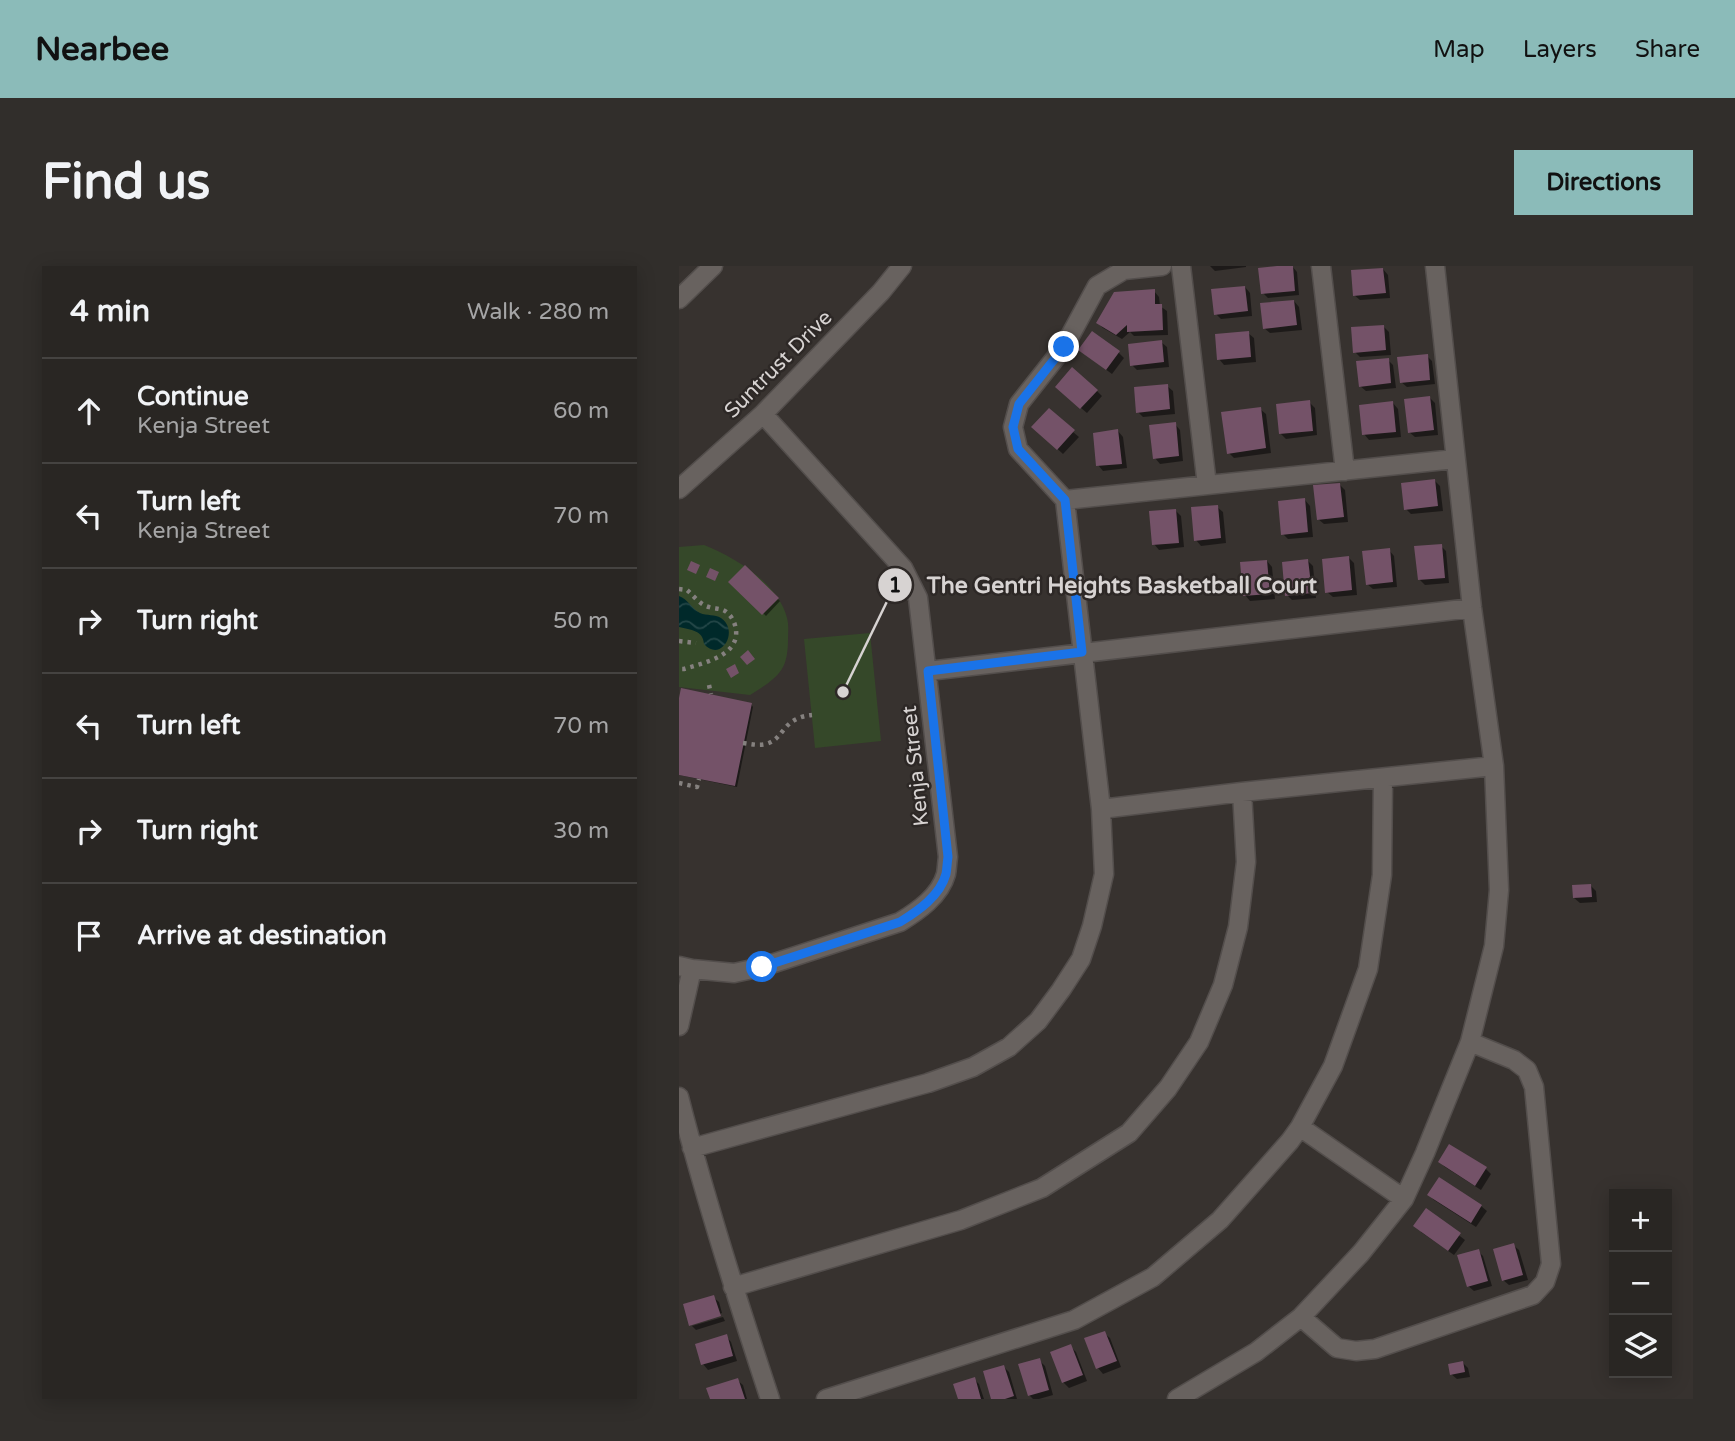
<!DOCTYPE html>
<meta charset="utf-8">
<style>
:root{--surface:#292623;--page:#312e2b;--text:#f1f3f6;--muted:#a5a5a6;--line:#454341;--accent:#8bbbb9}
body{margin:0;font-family:"Varela Round",sans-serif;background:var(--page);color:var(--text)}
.controls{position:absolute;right:21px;bottom:21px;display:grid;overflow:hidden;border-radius:0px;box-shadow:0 4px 18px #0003}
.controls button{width:63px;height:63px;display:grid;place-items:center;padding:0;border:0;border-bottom:2px solid var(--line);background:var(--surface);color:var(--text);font:35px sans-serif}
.stop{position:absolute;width:21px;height:21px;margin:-16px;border:5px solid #1a73e8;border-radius:50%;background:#fff}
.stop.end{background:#1a73e8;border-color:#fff;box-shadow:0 2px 7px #0008}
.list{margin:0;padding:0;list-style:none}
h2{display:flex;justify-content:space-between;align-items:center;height:91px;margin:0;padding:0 28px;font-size:30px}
h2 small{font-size:23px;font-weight:400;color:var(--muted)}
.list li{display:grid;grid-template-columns:46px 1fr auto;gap:21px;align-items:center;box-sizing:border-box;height:105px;padding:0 28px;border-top:2px solid var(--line)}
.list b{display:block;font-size:26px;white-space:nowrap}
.list p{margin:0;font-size:23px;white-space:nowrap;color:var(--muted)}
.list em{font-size:23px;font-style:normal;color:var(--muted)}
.icon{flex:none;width:38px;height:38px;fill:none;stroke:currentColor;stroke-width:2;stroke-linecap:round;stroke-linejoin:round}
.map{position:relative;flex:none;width:1014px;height:1133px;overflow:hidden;border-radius:0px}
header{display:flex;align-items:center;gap:42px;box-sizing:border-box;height:98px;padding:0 35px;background:var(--accent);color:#111}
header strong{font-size:33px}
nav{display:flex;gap:38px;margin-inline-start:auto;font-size:24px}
.intro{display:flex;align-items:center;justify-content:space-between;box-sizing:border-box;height:168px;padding:0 42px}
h1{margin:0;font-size:49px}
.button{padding:18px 32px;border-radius:0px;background:var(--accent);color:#111;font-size:24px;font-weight:700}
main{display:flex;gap:42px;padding:0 42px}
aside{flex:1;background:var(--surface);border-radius:0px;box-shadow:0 4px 18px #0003}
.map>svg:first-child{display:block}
.green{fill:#354829}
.water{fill:url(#water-waves)}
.shadow{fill:#0007}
.building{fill:#745268}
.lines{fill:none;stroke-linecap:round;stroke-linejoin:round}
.minor-casing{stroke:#534e4c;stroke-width:21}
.path{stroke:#85817f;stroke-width:4.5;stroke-dasharray:3.5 5;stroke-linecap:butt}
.minor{stroke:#68625f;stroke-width:18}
.route{stroke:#1a73e8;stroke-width:9}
.labels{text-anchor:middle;stroke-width:5;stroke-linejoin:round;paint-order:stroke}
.street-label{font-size:21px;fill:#d7d3d2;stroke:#2d2826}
.leader{fill:none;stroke:#d7d3d2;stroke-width:2.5}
.callout-dot{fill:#d7d3d2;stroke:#2d2826;stroke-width:2.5}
.mark-label{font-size:21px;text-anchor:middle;font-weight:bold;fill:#111}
.callout-label{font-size:23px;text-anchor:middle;font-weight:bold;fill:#d7d3d2;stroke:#2d2826;stroke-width:5;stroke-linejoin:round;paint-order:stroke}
</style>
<header>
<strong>Nearbee</strong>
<nav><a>Map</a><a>Layers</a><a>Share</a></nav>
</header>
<div class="intro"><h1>Find us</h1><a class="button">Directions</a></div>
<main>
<aside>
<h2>4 min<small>Walk · 280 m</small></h2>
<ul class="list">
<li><svg class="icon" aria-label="ahead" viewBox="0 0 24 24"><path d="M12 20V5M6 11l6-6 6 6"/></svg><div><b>Continue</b><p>Kenja Street</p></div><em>60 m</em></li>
<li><svg class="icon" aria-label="left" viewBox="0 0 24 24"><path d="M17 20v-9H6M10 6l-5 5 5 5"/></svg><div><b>Turn left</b><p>Kenja Street</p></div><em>70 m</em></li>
<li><svg class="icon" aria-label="right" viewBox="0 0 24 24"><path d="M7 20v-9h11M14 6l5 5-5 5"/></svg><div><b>Turn right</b></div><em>50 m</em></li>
<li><svg class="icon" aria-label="left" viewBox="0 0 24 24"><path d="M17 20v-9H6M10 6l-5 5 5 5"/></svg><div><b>Turn left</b></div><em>70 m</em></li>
<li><svg class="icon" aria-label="right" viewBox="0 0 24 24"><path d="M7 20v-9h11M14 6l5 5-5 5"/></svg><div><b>Turn right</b></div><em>30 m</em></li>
<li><svg class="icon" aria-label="arrive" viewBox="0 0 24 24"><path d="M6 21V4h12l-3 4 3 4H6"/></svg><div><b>Arrive at destination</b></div></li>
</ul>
</aside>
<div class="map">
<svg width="1014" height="1133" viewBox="0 0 1014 1133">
<defs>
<pattern id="water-waves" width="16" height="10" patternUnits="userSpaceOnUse" patternTransform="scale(1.75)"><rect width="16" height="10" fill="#00292a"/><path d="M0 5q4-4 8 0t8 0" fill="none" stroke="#244748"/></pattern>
</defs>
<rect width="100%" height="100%" fill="#37322f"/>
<!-- green -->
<path class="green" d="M25,279C56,291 100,318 108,352C110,359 109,367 109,374C109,382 108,394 104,401C98,413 82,422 71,429L0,421V281Z
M191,367L202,475L136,482L125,373Z"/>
<!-- water -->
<path class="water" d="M0,330C9,333 12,342 21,347C28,350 36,348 42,352C61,365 42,397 25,378C24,364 12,364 0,361Z"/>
<!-- shadow -->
<path class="shadow" d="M531,0H567V1L536,5Z
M613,0L618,6L620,29L589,32L584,27Z
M704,3L709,9L711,32L681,34L675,29Z
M566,21L571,27L573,50L542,53L537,48Z
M475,25L480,31L481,40L488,45L489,69L455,70L451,66L443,73L424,62L419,57Z
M615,35L620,41L623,64L591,67L585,62Z
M704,60L710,66L712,89L681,91L676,86Z
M569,67L575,72L577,96L545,99L540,93Z
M482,76L488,81L490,101L458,104L453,99Z
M439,86L445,92L433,108L407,89Z
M748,90L753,95L756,118L728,121L722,116Z
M709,94L714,99L717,122L687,125L681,120Z
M488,120L494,125L496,148L464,151L459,146Z
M418,125L423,130L408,147L383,126Z
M751,132L756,137L759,169L736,171L730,166Z
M630,136L636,142L638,169L607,173L601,167Z
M714,137L719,143L722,171L690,174L685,168Z
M581,143L587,148L592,187L555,192L550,187Z
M496,158L501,164L504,195L481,198L476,192Z
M439,165L444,171L448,202L424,205L419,199Z
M360,166H394L400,171L384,188Z
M756,215L761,220L764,245L732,248L727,243Z
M661,219L666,224L669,256L645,258L639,253Z
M626,234L631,240L634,271L609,273L604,268Z
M538,241L544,246L547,277L522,280L517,274Z
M497,245L502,250L505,281L480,284L475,278Z
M762,280L767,285L770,317L746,319L740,313Z
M710,284L715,290L718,321L694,323L688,318Z
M670,292L675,297L678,329L654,331L648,326Z
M588,295L593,301L596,333L571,335L566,329Z
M629,295L634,300L637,332L613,334L608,329Z
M66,301L101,335L87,350L52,316Z
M72,438L74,441L58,521L0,509V441Z
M912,620L917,625L918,636L901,637L895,632Z
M771,880L807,903L812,908L802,924L766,901L761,896Z
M750,929L802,940L808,945L797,961L755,934Z
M748,945L786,974L775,989L742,966Z
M834,979L840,984L849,1014L830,1019L824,1014Z
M799,985L804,990L813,1020L795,1025L789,1020Z
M34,1031L40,1036L43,1047L12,1057V1060L6,1040Z
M44,1051L46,1055L17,1064L13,1060Z
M425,1067L431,1072L442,1101L424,1108L419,1102Z
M47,1070L52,1076L58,1095L29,1104L24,1098Z
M391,1080L397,1086L408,1115L390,1122L384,1116Z
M360,1094L366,1100L374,1129L360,1133H354L350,1129Z
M784,1097L789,1102L791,1111L778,1113L772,1108Z
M325,1101L330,1106L338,1133H314Z
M295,1113L300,1118L305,1133H280Z
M58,1114L64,1119L68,1133H33Z"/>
<!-- building -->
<path class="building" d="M598,0H614L616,25L582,28L579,2Z
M704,2L707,27L674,30L672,4Z
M566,20L569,45L535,49L532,23Z
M476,23V38H483L484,64L448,66V59L437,69L417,57L435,26Z
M615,34L618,59L584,63L581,37Z
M705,59L707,84L674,87L672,61Z
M413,65L441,85L427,104L399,84Z
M570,65L572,91L538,94L536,68Z
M483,74L485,96L451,100L449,78Z
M749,88L751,114L721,117L718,91Z
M710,92L712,117L680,121L677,95Z
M393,101L419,124L401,143L376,121Z
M489,118L491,143L457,147L455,121Z
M751,130L755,164L729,167L725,133Z
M631,134L634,165L600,168L597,138Z
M714,135L717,166L683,169L680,139Z
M582,141L587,182L548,188L542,146Z
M370,142L396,164L378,184L352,161Z
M497,156L500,190L474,193L470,159Z
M439,163L443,198L417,200L414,167Z
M756,213L759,240L725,244L722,217Z
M661,217L665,251L638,254L634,219Z
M626,232L629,266L602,269L599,235Z
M539,239L542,272L515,275L512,241Z
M497,243L500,277L473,279L470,245Z
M763,278L766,312L739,314L735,280Z
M711,282L714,316L687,319L683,285Z
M670,290L673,324L646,327L643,293Z
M629,293L633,327L606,330L603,296Z
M588,294L591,328L564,330L561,296Z
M12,295L21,299L17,308L8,304Z
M66,299L100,332L83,349L49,316Z
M31,302L40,306L36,315L27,311Z
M69,384L76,393L68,399L61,391Z
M56,398L60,407L52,412L47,403Z
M2,422L73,437L56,520L0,509V432Z
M912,618L913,631L894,632L893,619Z
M770,878L808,901L796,920L759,896Z
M760,911L803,939L792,957L748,929Z
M747,942L782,967L769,985L734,960Z
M835,977L844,1009L823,1015L814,983Z
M800,983L809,1015L788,1021L778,989Z
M35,1029L42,1050L10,1060L4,1038Z
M426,1065L438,1095L417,1103L405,1072Z
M48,1068L54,1090L22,1099L16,1078Z
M392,1078L404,1109L383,1117L371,1086Z
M361,1092L370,1124L349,1130L339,1098Z
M784,1095L786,1106L771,1109L769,1098Z
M325,1099L335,1130L326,1133H312L304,1105Z
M296,1111L302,1133H279L274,1118Z
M59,1112L66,1133H31L27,1122Z"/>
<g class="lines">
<!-- minor casing -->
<g class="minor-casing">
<path id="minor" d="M502,0L528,219
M642,0L666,205
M0,33L34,0
M0,223L84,148L202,26L223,0
M386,234L776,193
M249,405L793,342
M422,543L563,526L815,500
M0,700L13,703L55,707L83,701L221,656C239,645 261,630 267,608C268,603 268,597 269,591L239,332L224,302L84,148
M0,760L13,703
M0,831C26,933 58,1033 91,1133
M621,861L725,933
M13,882L249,817L294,801L330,781L359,755L382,724L402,693L413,660L425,608L422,543L386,234L339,183L334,161L340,138L385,81L418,20L445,4L483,0
M54,1021L282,954L363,922L450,867L489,822L520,776L544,719L559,661L567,596L563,526
M622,1051L658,1082L677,1085L696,1083L854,1029L866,1016L872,998L855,821L848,804L835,794L791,776
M147,1133L395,1054L474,1011L541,954L611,875L621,861L654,800L689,703L703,609L704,512
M498,1133L577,1086L622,1051L682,987L725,933L746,887L791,776L815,680L820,624L815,500L793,342L756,0"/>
</g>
<!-- path -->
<path class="path" d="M0,323L8,324C15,330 21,339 30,341C35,343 41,342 46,345C52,349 56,356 57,364C60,390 24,397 5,403H0
M0,375L17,377
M30,419L32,428
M64,477C72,478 80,480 87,478C106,473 102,452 133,449
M0,517L18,521L20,513"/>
<!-- minor -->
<use href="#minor" class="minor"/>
</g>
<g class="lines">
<!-- route -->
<path class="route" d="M83,701L221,656C239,645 261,630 267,608C268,603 268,597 269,591L249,405L403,386L386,234L339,183L334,161L340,138L385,81"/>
</g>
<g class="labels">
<!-- street labels -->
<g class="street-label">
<text transform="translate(99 98) rotate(-45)" y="7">Suntrust Drive</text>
<text transform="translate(236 500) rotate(-96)" y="7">Kenja Street</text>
</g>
</g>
<!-- callouts -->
<path class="leader" d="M164 426L216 319"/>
<g class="callout-dot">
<circle cx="164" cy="426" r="7"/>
<circle cx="216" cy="319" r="18"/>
</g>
<g class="mark-label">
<text x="216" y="326">1</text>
</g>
<g class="callout-label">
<text x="443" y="327">The Gentri Heights Basketball Court</text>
</g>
</svg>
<div class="controls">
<button>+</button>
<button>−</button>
<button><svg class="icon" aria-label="layers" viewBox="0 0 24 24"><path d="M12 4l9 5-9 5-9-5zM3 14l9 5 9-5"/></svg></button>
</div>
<div class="stop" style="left:83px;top:701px"></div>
<div class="stop end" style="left:385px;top:81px"></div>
</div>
</main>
